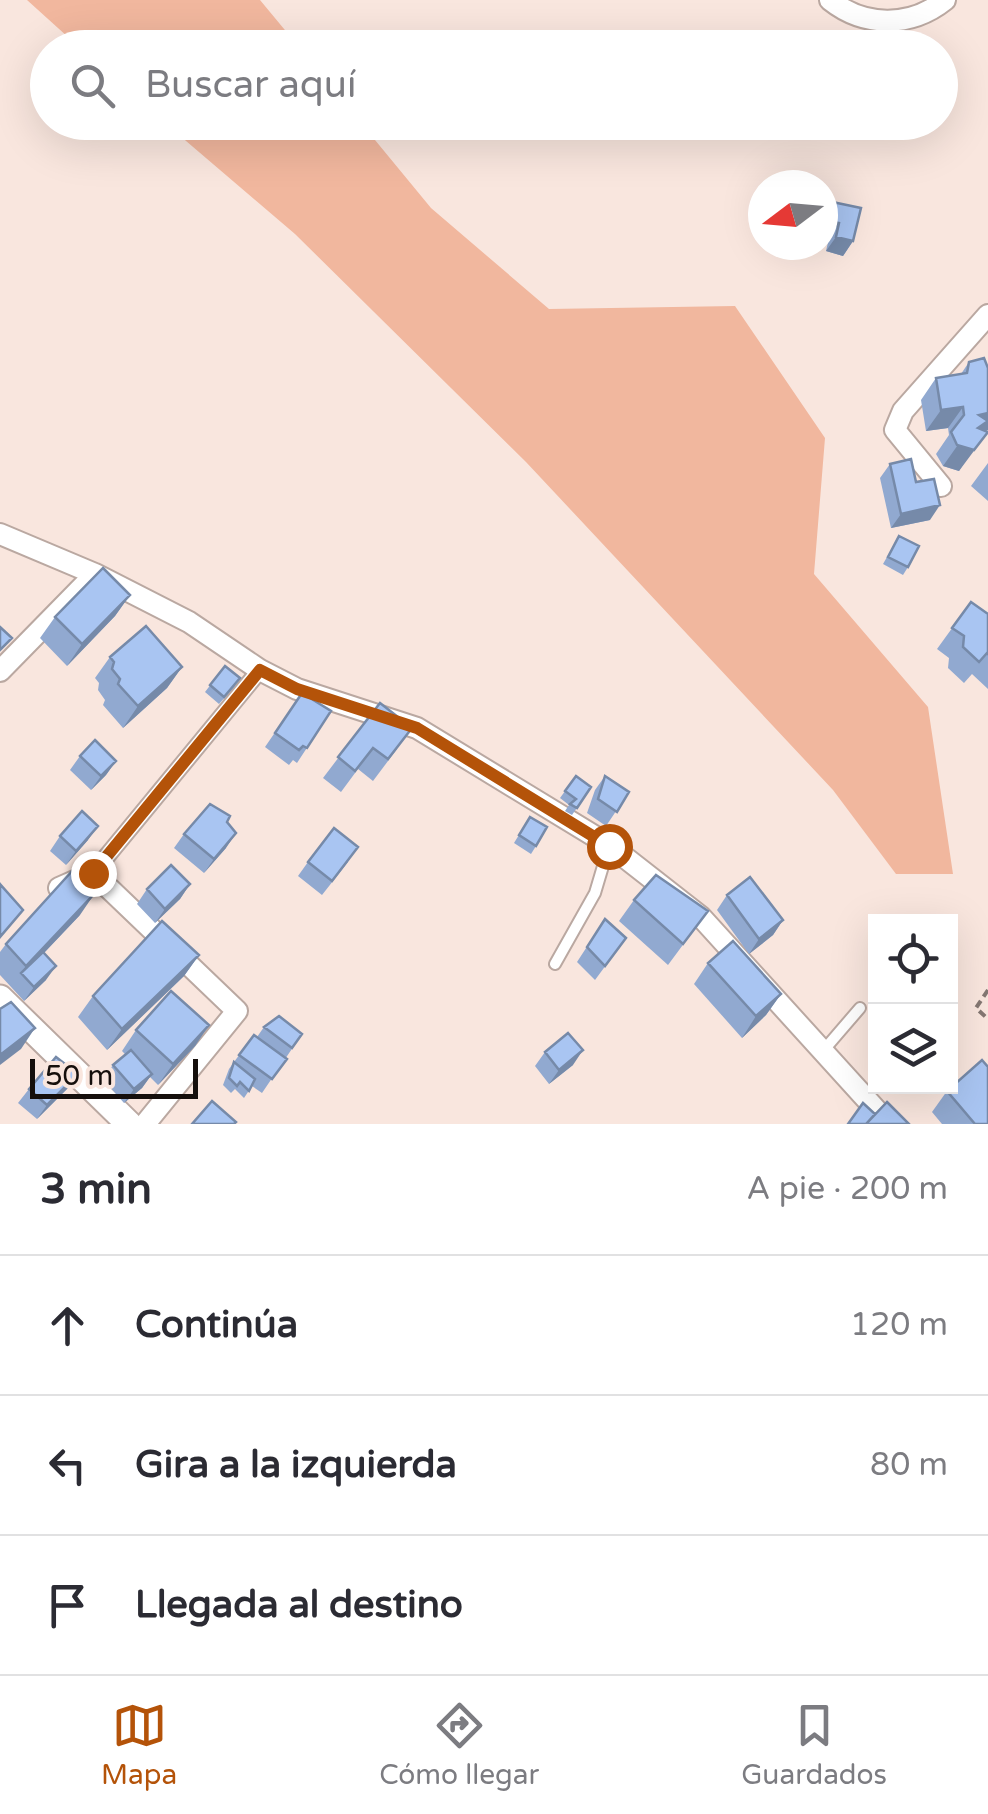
<!DOCTYPE html>
<html lang="es">
<meta charset="utf-8">
<style>
:root{--surface:#fff;--page:#f7f7f7;--text:#2b2b33;--muted:#7c7c81;--line:#e1e1e2;--accent:#b45309}
body{margin:0;font-family:"Varela Round",sans-serif;background:var(--page);color:var(--text)}
.controls{position:absolute;right:30px;bottom:30px;display:grid;overflow:hidden;border-radius:0px;box-shadow:0 10px 40px #0002}
.controls button{width:90px;height:90px;display:grid;place-items:center;padding:0;border:0;border-bottom:2px solid var(--line);background:var(--surface);color:var(--text);font:50px sans-serif}
.compass{position:absolute;left:748px;top:170px;width:90px;height:90px;border-radius:50%;background:var(--surface);box-shadow:0 10px 40px #0002;rotate:254deg}
.scale{position:absolute;left:30px;bottom:25px;width:168px;box-sizing:border-box;padding-left:10px;border:5px solid #150f0c;border-top:0;font-size:28px;line-height:35px;white-space:nowrap;color:#150f0c;-webkit-text-stroke:8px #f9e6de;paint-order:stroke}
.stop{position:absolute;width:30px;height:30px;margin:-22px;border:8px solid #b45309;border-radius:50%;background:#fff}
.stop.end{background:#b45309;border-color:#fff;box-shadow:0 2px 10px #0008}
.list{margin:0;padding:0;list-style:none}
h2{display:flex;justify-content:space-between;align-items:center;height:130px;margin:0;padding:0 40px;font-size:42px}
h2 small{font-size:32px;font-weight:400;color:var(--muted)}
.list li{display:grid;grid-template-columns:65px 1fr auto;gap:30px;align-items:center;box-sizing:border-box;height:140px;padding:0 40px;border-top:2px solid var(--line)}
.list b{display:block;font-size:38px;white-space:nowrap}
.list em{font-size:32px;font-style:normal;color:var(--muted)}
.icon{flex:none;width:55px;height:55px;fill:none;stroke:currentColor;stroke-width:2;stroke-linecap:round;stroke-linejoin:round}
.map{position:relative;flex:none;width:988px;height:1124px;overflow:hidden}
.search{position:absolute;background:var(--surface);box-shadow:0 10px 40px #0002;left:30px;right:30px;top:30px;height:110px;display:flex;align-items:center;gap:25px;box-sizing:border-box;padding:0 35px;border-radius:55px;color:var(--muted);font-size:38px}
.sheet{height:550px;background:var(--surface)}
nav{display:flex;justify-content:space-around;align-items:center;box-sizing:border-box;height:140px;border-top:2px solid var(--line);background:var(--surface);font-size:28px;color:var(--muted)}
nav a{display:grid;justify-items:center;gap:5px}
nav .on{color:var(--accent)}
.map>svg:first-child{display:block}
.green{fill:#f1b79e}
.lines{fill:none;stroke-linecap:round;stroke-linejoin:round}
.service-casing{stroke:#baa8a1;stroke-width:14}
.pedestrian-casing{stroke:#baa8a1;stroke-width:19}
.minor-casing{stroke:#baa8a1;stroke-width:24}
.tertiary-casing{stroke:#baa8a1;stroke-width:29}
.path{stroke:#847772;stroke-width:4;stroke-dasharray:8 5;stroke-linecap:butt}
.service{stroke:#fff;stroke-width:10}
.pedestrian{stroke:#fff;stroke-width:15}
.minor{stroke:#fff;stroke-width:20}
.tertiary{stroke:#fff;stroke-width:25}
.wall{fill:#91a9d0}
.shaded-wall{fill:#768aa9}
.building{fill:#a9c5f2;stroke:#768aa9;stroke-width:2.5}
.route{stroke:#b45309;stroke-width:12}
</style>
<div class="map">
<svg width="988" height="1124" viewBox="0 0 988 1124">
<rect width="100%" height="100%" fill="#f9e6de"/>
<!-- green -->
<path class="green" d="M27,0H260L299,47H79Z
M165,123H361L431,208L549,309L735,306L825,438L814,574L928,707L953,874H896L833,790L526,462L295,234Z"/>
<g class="lines">
<!-- service casing -->
<g class="service-casing">
<path id="service" d="M555,964L595,893L609,846
M823,1051L860,1008"/>
</g>
<!-- pedestrian casing -->
<g class="pedestrian-casing">
<path id="pedestrian" d="M93,873L260,670"/>
</g>
<!-- minor casing -->
<g class="minor-casing">
<path id="minor" d="M830,0C864,27 910,28 945,0
M941,486L895,430L903,411L988,315
M0,534L95,574L189,622L260,670L297,689L417,728L609,845L701,917L889,1124
M0,671L95,574
M59,888L93,873L237,1011L145,1124"/>
</g>
<!-- tertiary casing -->
<g class="tertiary-casing">
<path id="tertiary" d="M0,998L129,1124"/>
</g>
<!-- path -->
<path class="path" d="M988,990L976,1008L988,1019"/>
<!-- service -->
<use href="#service" class="service"/>
<!-- pedestrian -->
<use href="#pedestrian" class="pedestrian"/>
<!-- minor -->
<use href="#minor" class="minor"/>
<!-- tertiary -->
<use href="#tertiary" class="tertiary"/>
</g>
<!-- wall -->
<path class="wall" d="M823,200L853,241L843,256L826,251L829,238L823,237Z
M969,362L985,430L959,471L943,466L936,454L949,435L948,428L926,431L921,400L936,378L961,374Z
M988,463V501L971,486Z
M890,464L930,520L891,528L880,478Z
M899,536L908,567L903,575L883,564Z
M130,595L115,616L67,666L40,638L55,617Z
M971,602L988,614V689L972,674L964,683L948,668L949,658L937,649Z
M110,657L182,667L167,688L123,728L103,705L105,700L98,690L99,683L95,678Z
M225,666L235,686L219,704L205,692Z
M302,693L331,711L297,763L293,760L289,765L265,747Z
M380,703L397,749L373,781L358,769L341,792L323,778Z
M80,756L116,761L106,775L91,790L70,770Z
M576,776L591,787L572,815L565,811L569,805L560,798Z
M605,776L629,792L606,826L587,813L595,790Z
M530,817L536,846L531,854L514,843Z
M184,834L226,848L204,873L174,848Z
M60,836L88,840L66,865L50,851Z
M308,862H348L322,895L298,876Z
M190,884L180,899L155,923L137,904L147,889Z
M727,895L783,920L773,935L749,954L717,910Z
M634,900L708,911L668,965L619,921Z
M80,915L44,953L46,980L24,1001L0,975V952L6,944Z
M605,919L626,938L595,980L577,962Z
M199,955L184,976L107,1050L78,1017L93,996Z
M708,963L781,994L766,1015L742,1038L694,984Z
M209,1025L195,1046L158,1085L150,1077L142,1088L124,1103L103,1079L113,1065L125,1054L122,1051L136,1030Z
M264,1027L302,1034L262,1093L252,1086L244,1098L235,1089L231,1093L223,1085L229,1069L234,1062L254,1035L257,1037Z
M545,1052L573,1065L549,1084L535,1066Z
M68,1088L37,1119L18,1103L29,1089Z
M947,1091L988,1124H942L932,1112Z"/>
<!-- shaded-wall -->
<path class="shaded-wall" d="M826,221L839,223L829,238L823,237Z
M836,237L853,241L843,256L826,251Z
M778,245H818L812,253Z
M963,407L948,428L926,431L941,410Z
M988,413V430L981,432H988L959,471L943,466L979,415Z
M940,505L930,520L891,528L901,514Z
M130,595L115,616L67,666L82,644Z
M182,667L167,688L123,728L138,706Z
M116,761L106,775L91,790L101,776Z
M98,826L88,840L66,865L76,851Z
M236,833L226,848L204,873L214,859Z
M190,884L180,899L155,923L165,909Z
M95,893L80,915L23,975L21,973L26,966Z
M783,920L773,935L749,954L759,939Z
M199,955L184,976L107,1050L122,1029Z
M56,966L46,980L24,1001L34,987Z
M781,994L766,1015L742,1038L756,1016Z
M209,1025L195,1046L158,1085L173,1064Z
M35,1028L21,1049L0,1065V1055Z
M583,1050L573,1065L549,1084L559,1070Z
M78,1074L68,1088L37,1119L47,1105Z
M152,1074L142,1088L124,1103L134,1089Z"/>
<!-- building -->
<path class="building" d="M823,200L861,208L853,241L836,237L839,223L826,221L823,235Z
M984,358L988,368V413L979,415L988,421L978,428L988,432L974,450L957,445L951,432L964,415L963,407L941,410L936,378L967,373L969,362Z
M911,459L916,482L934,479L940,505L901,514L890,464Z
M899,536L919,546L908,567L888,557Z
M103,568L130,595L82,644L55,617Z
M971,602L988,614V654L987,653L979,662L963,647L964,636L952,628Z
M146,626L182,667L138,706L118,684L120,679L112,669L114,662L110,657Z
M0,627L12,638L0,650Z
M225,666L240,678L224,697L210,685Z
M302,693L331,711L307,748L303,746L299,750L275,733Z
M380,703L412,728L388,759L373,748L355,771L338,757Z
M95,740L116,761L101,776L80,756Z
M576,776L591,787L577,808L570,804L576,799L565,791Z
M605,776L629,792L617,812L598,799Z
M210,804L230,816L227,822L236,833L214,859L184,834Z
M82,811L98,826L76,851L60,836Z
M530,817L547,827L536,846L519,835Z
M334,828L358,847L332,881L308,862Z
M171,865L190,884L165,909L147,889Z
M73,870L95,893L26,966L6,944Z
M656,875L708,911L683,944L634,900Z
M750,877L783,920L759,939L727,895Z
M0,884L23,910L0,937Z
M605,919L626,938L605,966L587,947Z
M162,921L199,955L122,1029L93,996Z
M733,941L781,994L756,1016L708,963Z
M43,952L56,966L34,987L21,973Z
M171,991L209,1025L173,1064L136,1030Z
M11,1002L35,1028L0,1055V1009Z
M279,1016L302,1034L292,1048L264,1027Z
M568,1033L583,1050L559,1070L545,1052Z
M254,1035L287,1059L272,1079L239,1055Z
M131,1050L152,1074L134,1089L113,1065Z
M56,1057L78,1074L47,1105L29,1089Z
M982,1060L988,1067V1124H975L947,1091Z
M234,1062L255,1079L249,1091L240,1082L237,1086L229,1078Z
M212,1101L236,1122L234,1124H192Z
M887,1102L909,1124H866Z
M863,1103L875,1114L866,1124H848Z"/>
<g class="lines">
<!-- route -->
<path class="route" d="M93,873L260,670L297,689L417,728L609,846"/>
</g>
</svg>
<div class="controls">
<button><svg class="icon" aria-label="locate" viewBox="0 0 24 24"><circle cx="12" cy="12" r="6"/><path d="M12 2v4M12 18v4M2 12h4M18 12h4"/></svg></button>
<button><svg class="icon" aria-label="layers" viewBox="0 0 24 24"><path d="M12 4l9 5-9 5-9-5zM3 14l9 5 9-5"/></svg></button>
</div>
<svg class="compass" viewBox="-18 -18 36 36"><path d="M0-13l5 13h-10z" fill="#e53935"/><path d="M0 13l5-13h-10z" fill="#7c7c81"/></svg>
<div class="scale">50 m</div>
<div class="stop" style="left:609px;top:846px"></div>
<div class="stop end" style="left:93px;top:873px"></div>
<div class="search"><svg class="icon" aria-label="search" viewBox="0 0 24 24"><circle cx="10" cy="10" r="6"/><path d="M15 15l6 6"/></svg>Buscar aquí</div>
</div>
<section class="sheet">
<h2>3 min<small>A pie · 200 m</small></h2>
<ul class="list">
<li><svg class="icon" aria-label="ahead" viewBox="0 0 24 24"><path d="M12 20V5M6 11l6-6 6 6"/></svg><div><b>Continúa</b></div><em>120 m</em></li>
<li><svg class="icon" aria-label="left" viewBox="0 0 24 24"><path d="M17 20v-9H6M10 6l-5 5 5 5"/></svg><div><b>Gira a la izquierda</b></div><em>80 m</em></li>
<li><svg class="icon" aria-label="arrive" viewBox="0 0 24 24"><path d="M6 21V4h12l-3 4 3 4H6"/></svg><div><b>Llegada al destino</b></div></li>
</ul>
</section>
<nav>
<a class="on"><svg class="icon" aria-label="map" viewBox="0 0 24 24"><path d="M3 6l6-2 6 2 6-2v14l-6 2-6-2-6 2zM9 4v14M15 6v14"/></svg>Mapa</a>
<a><svg class="icon" aria-label="directions" viewBox="0 0 24 24"><path d="M12 3l9 9-9 9-9-9zM9 14v-3h6M13 9l2 2-2 2"/></svg>Cómo llegar</a>
<a><svg class="icon" aria-label="saved" viewBox="0 0 24 24"><path d="M7 4h10v16l-5-4-5 4z"/></svg>Guardados</a>
</nav>
